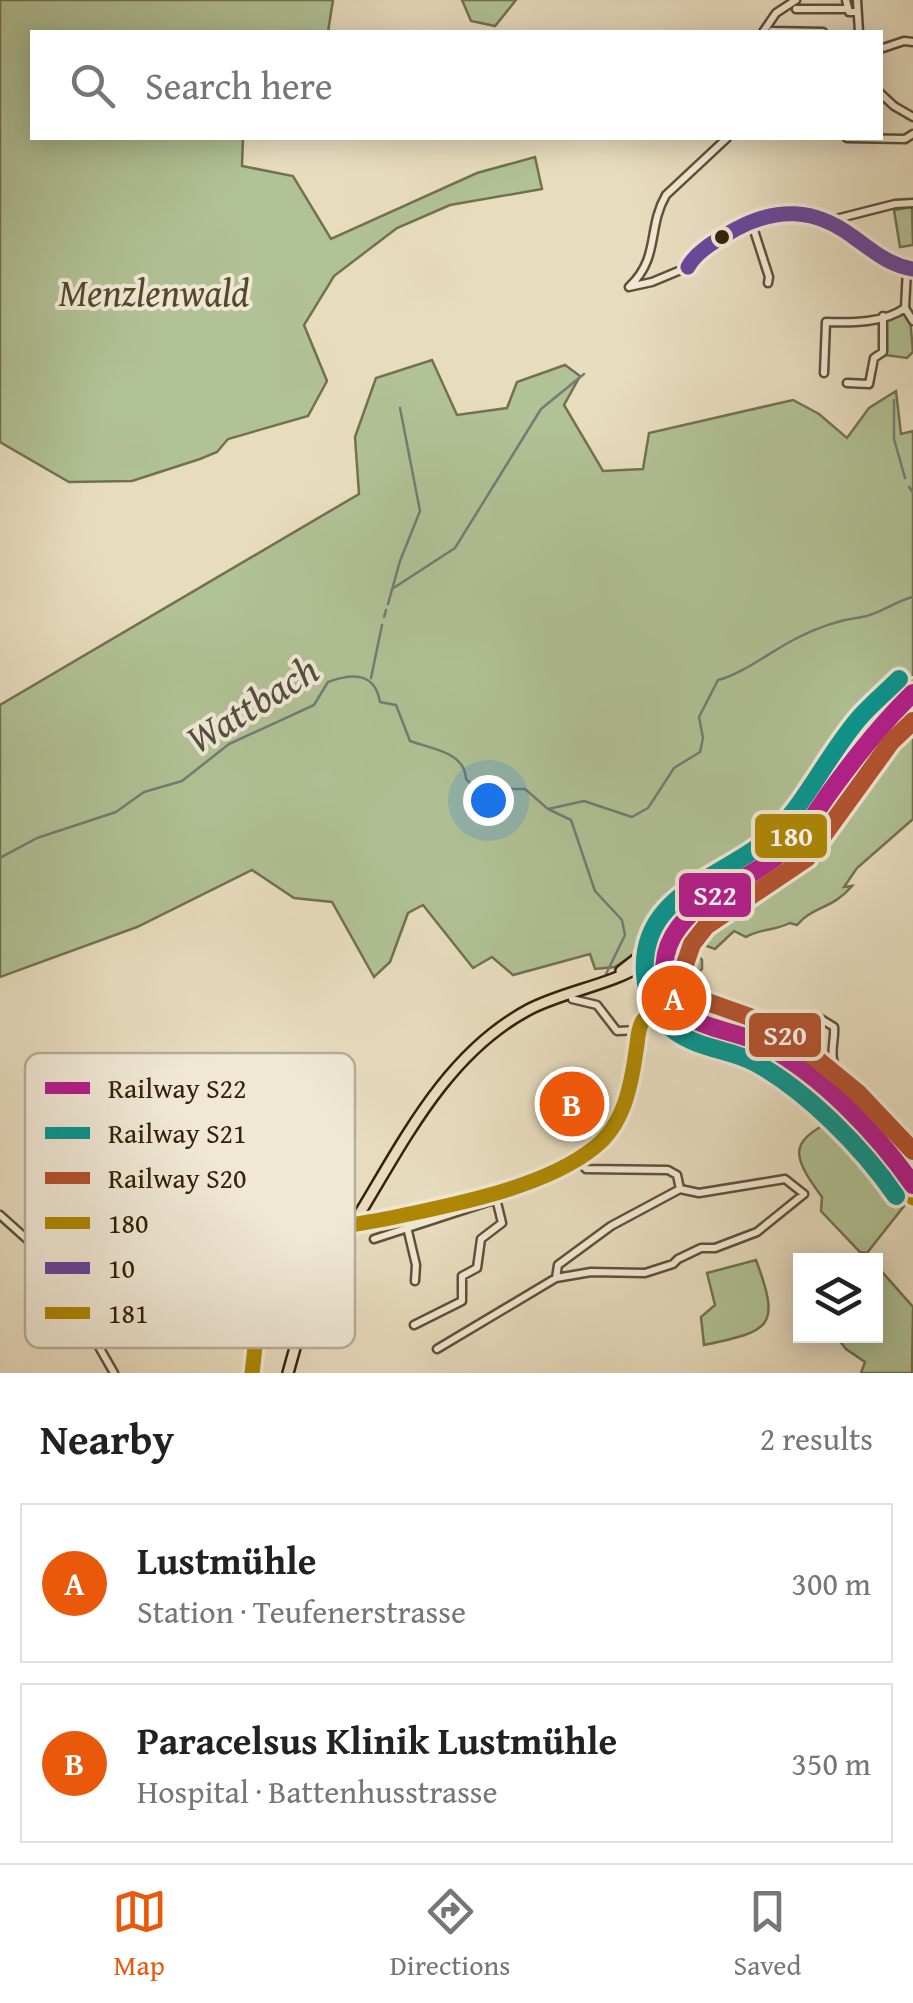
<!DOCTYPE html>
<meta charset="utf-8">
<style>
:root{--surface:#fff;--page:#f6f6f6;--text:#222;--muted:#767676;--line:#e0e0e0;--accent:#ea580c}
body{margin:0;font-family:"Gentium Book Plus",serif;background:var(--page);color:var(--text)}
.controls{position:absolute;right:30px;bottom:30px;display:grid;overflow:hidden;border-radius:0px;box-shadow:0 5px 25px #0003}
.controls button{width:90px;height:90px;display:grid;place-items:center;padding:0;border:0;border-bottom:2px solid var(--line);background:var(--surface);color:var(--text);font:50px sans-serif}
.you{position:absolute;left:488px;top:800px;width:35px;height:35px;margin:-25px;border:8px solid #fff;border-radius:50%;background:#1a73e8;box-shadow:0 0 0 15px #1a73e833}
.badge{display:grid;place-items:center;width:65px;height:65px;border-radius:50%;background:var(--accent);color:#fff;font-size:32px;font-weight:700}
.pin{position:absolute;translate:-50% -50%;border:5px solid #fff;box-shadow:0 2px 10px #0006}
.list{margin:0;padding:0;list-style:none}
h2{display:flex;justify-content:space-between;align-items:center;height:130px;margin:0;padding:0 40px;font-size:42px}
h2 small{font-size:32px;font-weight:400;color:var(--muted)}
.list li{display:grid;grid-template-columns:65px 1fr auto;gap:30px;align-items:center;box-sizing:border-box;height:160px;margin:0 20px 20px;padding:0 20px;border:2px solid var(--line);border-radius:0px}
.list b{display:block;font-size:38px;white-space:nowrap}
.list p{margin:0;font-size:32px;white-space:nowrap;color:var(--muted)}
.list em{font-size:32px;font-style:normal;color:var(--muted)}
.icon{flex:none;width:55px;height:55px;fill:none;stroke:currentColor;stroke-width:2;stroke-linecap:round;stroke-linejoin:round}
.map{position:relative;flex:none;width:913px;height:1373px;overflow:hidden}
.search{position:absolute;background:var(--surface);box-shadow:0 5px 25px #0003;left:30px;right:30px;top:30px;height:110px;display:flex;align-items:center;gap:25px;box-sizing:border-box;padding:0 35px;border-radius:0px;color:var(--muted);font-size:38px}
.sheet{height:490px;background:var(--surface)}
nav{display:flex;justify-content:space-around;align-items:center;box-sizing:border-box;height:140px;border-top:2px solid var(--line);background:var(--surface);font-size:28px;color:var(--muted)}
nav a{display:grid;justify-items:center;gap:5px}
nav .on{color:var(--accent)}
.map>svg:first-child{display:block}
.green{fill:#b1c296;stroke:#727250;stroke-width:2.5}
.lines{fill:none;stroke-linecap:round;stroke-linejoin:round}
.stream{stroke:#747c76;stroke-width:2.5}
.minor-casing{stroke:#615037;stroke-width:11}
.major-casing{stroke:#34220a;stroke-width:14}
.minor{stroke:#f0e8d5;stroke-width:6}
.major{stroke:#e8dcbf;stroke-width:9}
.major-bridge-casing{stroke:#34220a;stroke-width:14;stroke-linecap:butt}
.major-bridge{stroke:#e8dcbf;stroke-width:9}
.bus-1-casing{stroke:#f0e8d5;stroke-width:22}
.bus-2-casing{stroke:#f0e8d5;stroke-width:22}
.bus-3-casing{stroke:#f0e8d5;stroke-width:22}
.bus-1{stroke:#ae8804;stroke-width:15}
.bus-2{stroke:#69479c;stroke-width:15}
.bus-3{stroke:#ae8804;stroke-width:15}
.rail-1-casing{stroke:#f0e8d5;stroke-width:25}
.rail-2-casing{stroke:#f0e8d5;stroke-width:25}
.rail-3-casing{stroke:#f0e8d5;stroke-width:25}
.rail-1{stroke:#b41d8e;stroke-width:18}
.rail-2{stroke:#089690;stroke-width:18}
.rail-3{stroke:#b4532f;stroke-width:18}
.bus-dot{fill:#34220a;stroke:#f0e8d5;stroke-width:4}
.labels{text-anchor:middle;stroke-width:8;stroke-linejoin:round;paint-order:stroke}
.park-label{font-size:38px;font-style:italic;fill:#534a2d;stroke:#f0e8d5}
.water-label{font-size:40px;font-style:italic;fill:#544f40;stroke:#f0e8d5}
.key{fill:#f0e8d5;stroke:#b8ad98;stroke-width:2.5}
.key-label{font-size:28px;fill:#34220a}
.line-badge{stroke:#f0e8d5;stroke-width:4}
.badge-label{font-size:28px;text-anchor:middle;font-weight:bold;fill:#fff}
</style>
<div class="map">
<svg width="913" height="1373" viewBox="0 0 913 1373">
<rect width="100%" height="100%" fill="#e8dcbf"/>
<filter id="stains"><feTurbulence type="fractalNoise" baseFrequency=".002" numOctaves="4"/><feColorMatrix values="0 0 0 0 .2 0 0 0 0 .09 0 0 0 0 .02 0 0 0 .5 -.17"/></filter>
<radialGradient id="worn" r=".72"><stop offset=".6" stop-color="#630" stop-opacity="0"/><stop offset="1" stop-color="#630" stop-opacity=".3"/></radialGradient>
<!-- green -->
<path class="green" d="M0,0H333L328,32H32V138H243L242,166L293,176L331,239L477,173L535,157L542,189L450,205L397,228L334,276L304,325L327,381L308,416L228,439L217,452L200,459L132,481L69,482L0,442Z
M462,0H516L495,26L471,21Z
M912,207L913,245L900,247L894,210Z
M903,314L910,318L913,352L907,358L885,355L886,320Z
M432,360L457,415L507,408L517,382L565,365L580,376L564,405L603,471L643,469L649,433L793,400L819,414L847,438L869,408L896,391L901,434L913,431V819L857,868L844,887L852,886C833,909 813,906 797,925L790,923C774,931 762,928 746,937L734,931L715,949L704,945L697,954L702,960V969L688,983L680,984L673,972L677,955L661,953L658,958V976L657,952L640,950L615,967L595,969L590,954L513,975L492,957L473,968L423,905L408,913L390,962L374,977L332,902L294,898L252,870L137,927L0,977V705L359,494L355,437L376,378Z
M841,1116L879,1152L912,1196L867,1253L860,1252L821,1211L822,1197C788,1151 790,1141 841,1116Z
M756,1260C782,1329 769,1331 704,1345L701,1317L715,1305L707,1273Z
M876,1265L913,1307L912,1373H861L865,1362L846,1349L836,1336H876Z"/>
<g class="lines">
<!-- stream -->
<path class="stream" d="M894,400V439L905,478
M909,487L913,493
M392,589L455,548L541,409L584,374
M388,604L400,561L420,511L400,408
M384,617L386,610
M371,678L382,625
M548,809L571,820L595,891L622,920L625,935L606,974
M0,858L37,838L116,812L144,792L182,781L229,744L314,705L328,682C352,673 375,672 380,702L396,705L410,741C432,749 465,752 466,779L476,789H525L548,809L584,801L632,817L648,808L674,768L700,752L703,738L699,717L718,680C740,675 772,651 795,639C816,628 838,620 862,617C877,615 896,601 913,597
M789,1078L820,1106
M864,1118L878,1131
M896,1148L913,1171"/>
<!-- minor casing -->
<g class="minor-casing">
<path id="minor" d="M846,0L849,12H857
M857,0L859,32
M796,9H847
M772,31L823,32
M763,32L776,13L796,0
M880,49L904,41L913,42
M880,93L894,106L913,117
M847,138L905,139L913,134
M832,220L895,204L913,203
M751,221L769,277L768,283
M907,269L905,308L913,321
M630,286C660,257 647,228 666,195L727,138
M629,287L652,282L688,267L693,257C749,219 791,188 853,236C872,251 888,267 913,269
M824,373L826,322C852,323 884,323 905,308
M847,383L869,384L874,358L883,352V316
M650,958L663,1000L681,1021
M644,962C652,986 656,1010 678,1023C707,1030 739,1039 765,1053C807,1076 889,1157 913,1198
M572,999L597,1005L617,1031L640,1030
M816,1016L834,1027C835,1038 831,1049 833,1059C841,1099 871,1107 889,1138L888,1146L879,1152
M577,1160L586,1169L668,1170L677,1175L680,1189
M0,1215L48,1258L114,1373
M407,1227L416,1265L415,1281
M374,1239L497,1199
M556,1278L558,1265L611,1226L680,1189
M262,1314H276L289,1279L331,1249
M414,1325L462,1301V1276L477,1268L481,1239L502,1223L494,1190
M157,1339L179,1340L245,1304L264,1301
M437,1349L556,1278L591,1272L645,1273L673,1264L678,1259L701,1248H715L757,1232L804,1194L785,1179L699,1193L680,1189
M252,1373C258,1338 258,1291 279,1262C299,1233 335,1229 367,1223C403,1216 437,1206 471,1196C526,1181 593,1169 621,1114C637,1084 640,1042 645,1009L656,999"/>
</g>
<!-- major casing -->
<g class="major-casing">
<path id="major" d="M621,971L644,953L681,905L702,893
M357,1218C404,1141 446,1054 528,1010C561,992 614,984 641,965C662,951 670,924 689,908C717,885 751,872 778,850C796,835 808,815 821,797C848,757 874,716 913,687
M288,1373L303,1319L348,1234"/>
</g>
<!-- minor -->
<use href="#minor" class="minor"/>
<!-- major -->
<use href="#major" class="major"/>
<!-- major-bridge casing -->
<g class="major-bridge-casing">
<path id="major-bridge" d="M348,1234L357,1218"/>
</g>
<!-- major-bridge -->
<use href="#major-bridge" class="major-bridge"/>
<!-- bus-1 casing -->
<g class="bus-1-casing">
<path id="bus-1" d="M643,955L686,902L768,857L790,838L873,724L913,687
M252,1373C257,1338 256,1293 278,1263C304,1226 355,1226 395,1217C456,1204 546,1187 595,1147C624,1124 631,1086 636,1051C638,1042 637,1031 642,1022C647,1013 657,1008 663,1000"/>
</g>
<!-- bus-2 casing -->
<g class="bus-2-casing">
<path id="bus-2" d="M688,267C697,250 719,239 736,229C777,207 814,208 852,236C872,250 888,265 913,269"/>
</g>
<!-- bus-3 casing -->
<g class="bus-3-casing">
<path id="bus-3" d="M660,1006C688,1037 729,1035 764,1053C823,1084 877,1143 913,1198"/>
</g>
<!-- bus-1 -->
<use href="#bus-1" class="bus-1"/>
<!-- bus-2 -->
<use href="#bus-2" class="bus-2"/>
<!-- bus-3 -->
<use href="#bus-3" class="bus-3"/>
<!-- rail-1 casing -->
<g class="rail-1-casing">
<path id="rail-1" d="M913,693C881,724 856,756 830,792C817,810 805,831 789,846C756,878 708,889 679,927C662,949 658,981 676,1004C698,1032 736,1029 765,1045C822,1076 876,1132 913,1185"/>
</g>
<!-- rail-2 casing -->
<g class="rail-2-casing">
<path id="rail-2" d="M896,1196C863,1148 806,1090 754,1062C729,1049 700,1049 676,1032C658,1019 646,997 645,974C639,890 730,878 776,832C809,798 830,751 861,716C873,703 887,691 899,679"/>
</g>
<!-- rail-3 casing -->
<g class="rail-3-casing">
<path id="rail-3" d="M913,721L891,742L807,858L706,926L692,944L684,967L689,988L699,999L761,1021L792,1039L858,1093L913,1151"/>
</g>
<!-- rail-1 -->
<use href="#rail-1" class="rail-1"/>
<!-- rail-2 -->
<use href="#rail-2" class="rail-2"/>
<!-- rail-3 -->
<use href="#rail-3" class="rail-3"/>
</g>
<!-- markers -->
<circle class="bus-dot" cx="722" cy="237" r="9"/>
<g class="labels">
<!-- park labels -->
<g class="park-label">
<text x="154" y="306">Menzlenwald</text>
</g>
<!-- water labels -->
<g class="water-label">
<text transform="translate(252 704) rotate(-32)" y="14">Wattbach</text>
</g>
</g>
<!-- legend -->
<rect x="25" y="1053" width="330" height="295" rx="15" class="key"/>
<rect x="45" y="1082" width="45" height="12" fill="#b41d8e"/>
<rect x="45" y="1127" width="45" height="12" fill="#089690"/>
<rect x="45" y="1172" width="45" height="12" fill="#b4532f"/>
<rect x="45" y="1217" width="45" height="12" fill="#ae8804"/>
<rect x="45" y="1262" width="45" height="12" fill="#69479c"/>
<rect x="45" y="1307" width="45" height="12" fill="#ae8804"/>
<g class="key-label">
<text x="108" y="1098">Railway S22</text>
<text x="108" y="1143">Railway S21</text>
<text x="108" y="1188">Railway S20</text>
<text x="108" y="1233">180</text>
<text x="108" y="1278">10</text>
<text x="108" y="1323">181</text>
</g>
<g class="line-badge">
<rect x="753" y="812" width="76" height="48" rx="10" fill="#ae8804"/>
<rect x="677" y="871" width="76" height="48" rx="10" fill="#b41d8e"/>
<rect x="747" y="1011" width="76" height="48" rx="10" fill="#b4532f"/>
</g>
<g class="badge-label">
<text x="791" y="846">180</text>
<text x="715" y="905">S22</text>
<text x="785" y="1045">S20</text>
</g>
<rect width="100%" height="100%" filter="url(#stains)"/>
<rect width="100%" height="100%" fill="url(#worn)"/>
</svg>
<div class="controls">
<button><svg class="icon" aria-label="layers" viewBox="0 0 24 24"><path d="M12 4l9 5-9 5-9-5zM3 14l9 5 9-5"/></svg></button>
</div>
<div class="you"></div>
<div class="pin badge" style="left:674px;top:998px">A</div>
<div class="pin badge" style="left:572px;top:1104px">B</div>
<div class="search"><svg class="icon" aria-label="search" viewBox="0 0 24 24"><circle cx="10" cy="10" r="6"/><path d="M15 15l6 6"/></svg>Search here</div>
</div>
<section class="sheet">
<h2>Nearby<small>2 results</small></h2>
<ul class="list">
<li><span class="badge">A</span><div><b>Lustmühle</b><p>Station · Teufenerstrasse</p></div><em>300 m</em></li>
<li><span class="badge">B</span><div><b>Paracelsus Klinik Lustmühle</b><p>Hospital · Battenhusstrasse</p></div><em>350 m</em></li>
</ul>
</section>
<nav>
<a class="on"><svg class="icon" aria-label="map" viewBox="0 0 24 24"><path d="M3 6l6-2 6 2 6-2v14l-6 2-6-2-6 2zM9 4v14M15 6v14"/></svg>Map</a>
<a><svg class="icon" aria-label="directions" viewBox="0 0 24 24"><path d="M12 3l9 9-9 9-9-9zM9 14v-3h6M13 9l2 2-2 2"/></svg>Directions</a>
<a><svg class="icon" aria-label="saved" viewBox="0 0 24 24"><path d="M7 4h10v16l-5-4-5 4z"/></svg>Saved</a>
</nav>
